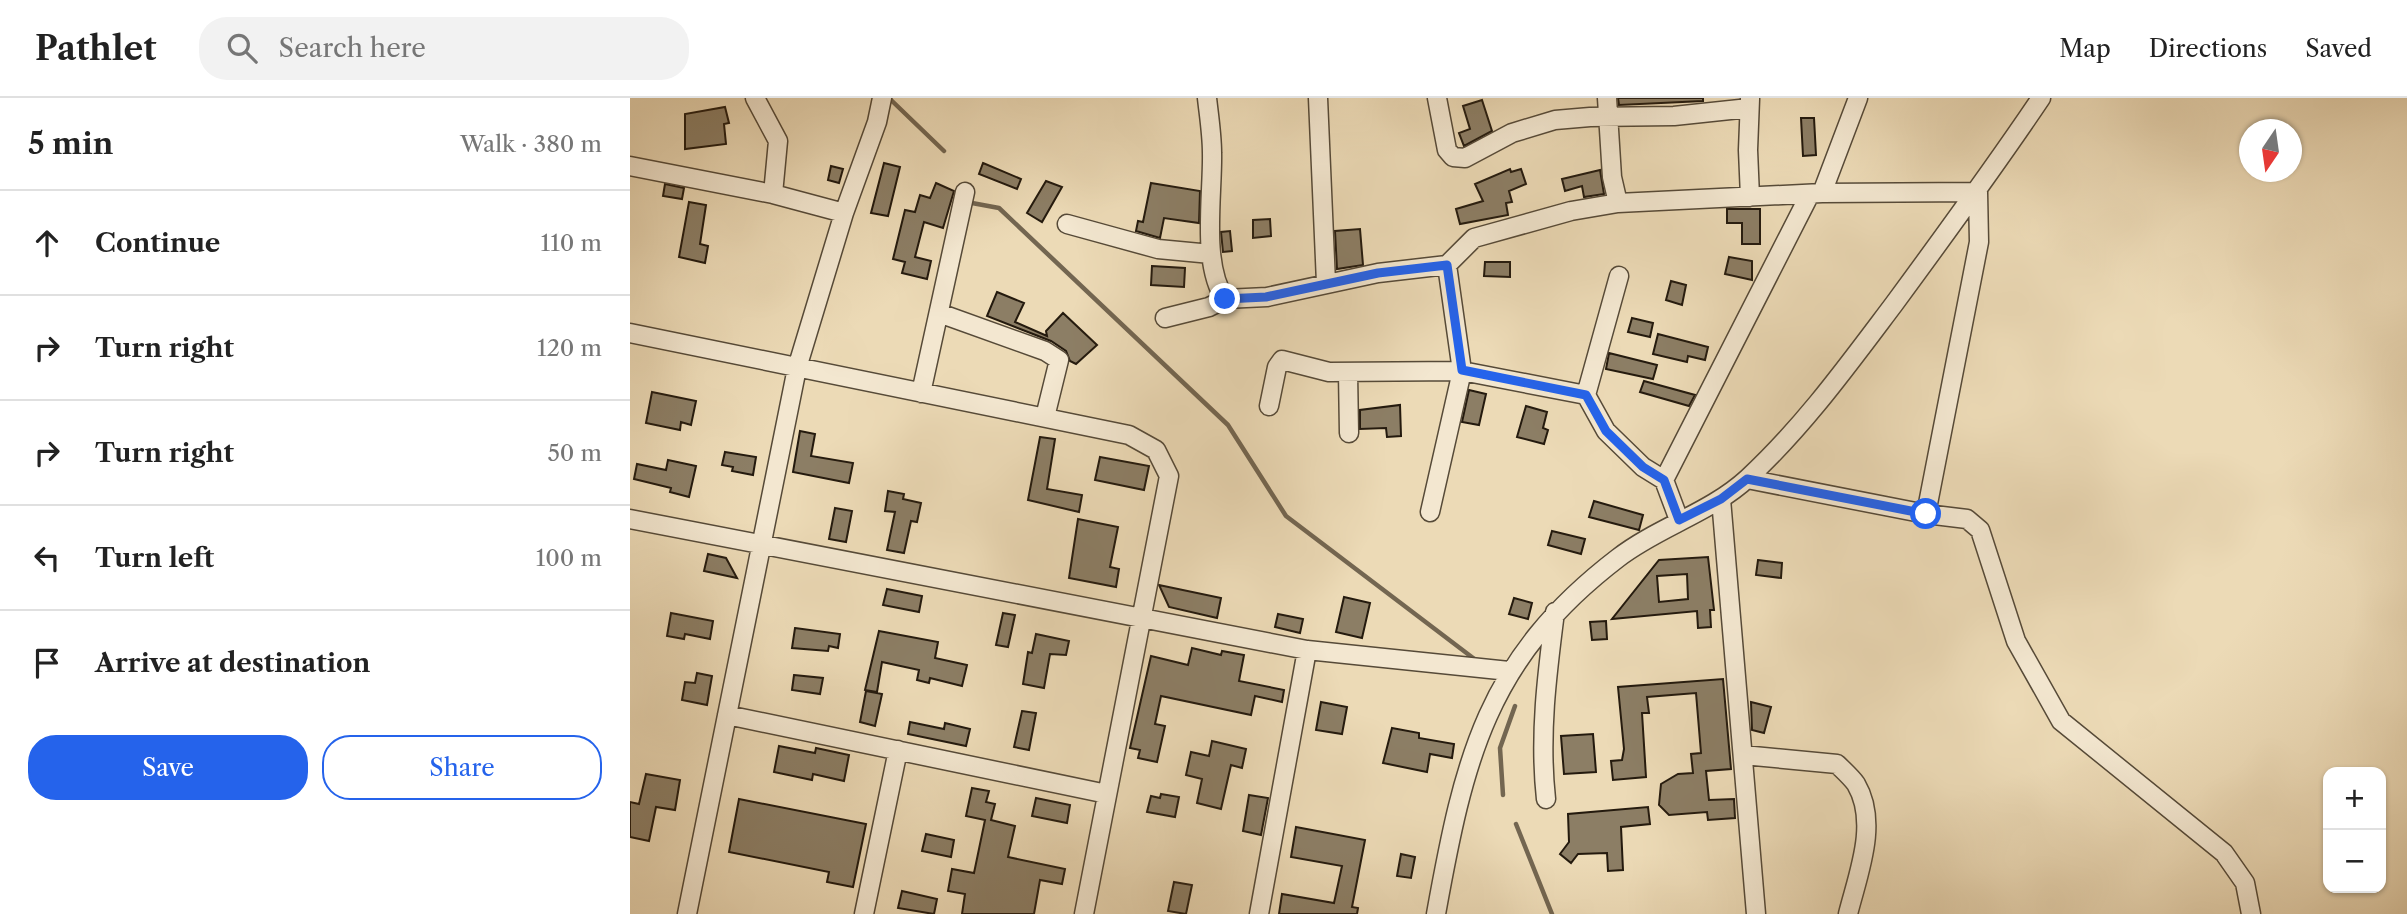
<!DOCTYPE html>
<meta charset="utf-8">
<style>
:root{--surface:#fff;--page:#f2f2f2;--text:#222;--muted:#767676;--line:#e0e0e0;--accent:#2563eb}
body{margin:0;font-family:"Libre Caslon Text",serif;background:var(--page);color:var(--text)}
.controls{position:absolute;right:21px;bottom:21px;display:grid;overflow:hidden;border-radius:14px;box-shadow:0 2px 5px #0004}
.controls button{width:63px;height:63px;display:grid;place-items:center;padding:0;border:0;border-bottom:2px solid var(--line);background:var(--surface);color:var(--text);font:35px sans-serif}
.compass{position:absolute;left:1609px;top:21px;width:63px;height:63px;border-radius:50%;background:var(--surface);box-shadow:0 2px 5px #0004;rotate:193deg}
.stop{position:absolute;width:21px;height:21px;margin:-16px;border:5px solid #2563eb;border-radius:50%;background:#fff}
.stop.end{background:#2563eb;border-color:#fff;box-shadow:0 2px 7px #0008}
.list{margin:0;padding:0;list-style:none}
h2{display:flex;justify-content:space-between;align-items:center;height:91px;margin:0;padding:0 28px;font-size:30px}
h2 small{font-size:23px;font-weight:400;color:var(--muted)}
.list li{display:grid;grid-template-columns:46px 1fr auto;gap:21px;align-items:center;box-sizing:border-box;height:105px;padding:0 28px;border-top:2px solid var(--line)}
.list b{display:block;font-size:26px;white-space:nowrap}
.list em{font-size:23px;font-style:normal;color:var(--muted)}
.actions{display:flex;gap:14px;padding:21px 28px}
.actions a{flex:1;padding:16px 0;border:2px solid var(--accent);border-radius:28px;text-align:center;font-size:24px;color:var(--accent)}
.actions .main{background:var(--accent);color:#fff}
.icon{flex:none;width:38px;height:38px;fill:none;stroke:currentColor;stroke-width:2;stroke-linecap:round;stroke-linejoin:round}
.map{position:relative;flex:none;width:1777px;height:816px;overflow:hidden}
header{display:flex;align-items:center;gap:42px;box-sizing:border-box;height:98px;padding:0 35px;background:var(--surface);border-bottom:2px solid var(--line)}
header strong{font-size:33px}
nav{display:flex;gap:38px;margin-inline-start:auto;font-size:24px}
.search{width:490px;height:63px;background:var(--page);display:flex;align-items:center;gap:18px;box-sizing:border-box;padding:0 24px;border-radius:28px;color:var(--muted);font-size:26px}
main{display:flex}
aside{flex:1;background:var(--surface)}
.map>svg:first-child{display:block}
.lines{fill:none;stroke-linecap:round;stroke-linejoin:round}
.stream{stroke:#736651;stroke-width:4.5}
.building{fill:#8c7e65;stroke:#241a0e;stroke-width:2;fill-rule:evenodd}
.minor-casing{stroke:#564a38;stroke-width:21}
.minor{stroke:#f3e7d0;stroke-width:18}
.route{stroke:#2563eb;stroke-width:9}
</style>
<header>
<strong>Pathlet</strong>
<div class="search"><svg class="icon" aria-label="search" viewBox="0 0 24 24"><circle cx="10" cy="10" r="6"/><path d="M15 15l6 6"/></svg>Search here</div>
<nav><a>Map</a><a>Directions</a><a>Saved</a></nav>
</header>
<main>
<aside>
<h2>5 min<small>Walk · 380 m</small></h2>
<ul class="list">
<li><svg class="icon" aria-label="ahead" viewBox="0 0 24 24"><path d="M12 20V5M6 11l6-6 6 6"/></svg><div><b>Continue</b></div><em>110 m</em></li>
<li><svg class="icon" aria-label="right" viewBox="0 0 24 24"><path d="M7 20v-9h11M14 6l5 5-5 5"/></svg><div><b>Turn right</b></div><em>120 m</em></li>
<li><svg class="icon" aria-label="right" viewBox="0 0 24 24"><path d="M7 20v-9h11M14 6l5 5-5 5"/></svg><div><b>Turn right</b></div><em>50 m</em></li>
<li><svg class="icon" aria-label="left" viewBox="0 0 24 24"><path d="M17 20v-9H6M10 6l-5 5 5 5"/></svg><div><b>Turn left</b></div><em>100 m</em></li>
<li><svg class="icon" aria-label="arrive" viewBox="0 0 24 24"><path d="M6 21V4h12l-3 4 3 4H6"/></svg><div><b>Arrive at destination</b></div></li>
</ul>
<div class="actions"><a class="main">Save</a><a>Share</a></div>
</aside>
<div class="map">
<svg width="1777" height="816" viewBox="0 0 1777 816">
<rect width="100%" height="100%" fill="#ecdab6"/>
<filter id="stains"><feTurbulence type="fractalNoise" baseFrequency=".00286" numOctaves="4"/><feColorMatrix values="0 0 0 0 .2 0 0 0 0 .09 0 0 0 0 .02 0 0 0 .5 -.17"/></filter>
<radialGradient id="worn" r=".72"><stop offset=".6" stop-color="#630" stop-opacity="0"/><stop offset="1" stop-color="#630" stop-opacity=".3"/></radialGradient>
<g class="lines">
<!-- stream -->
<path class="stream" d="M261,2L314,53
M342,105L369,110L598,327L656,418L847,563
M873,697L870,650L885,608
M886,726L922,816"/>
</g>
<!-- building -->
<path class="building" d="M988,0H1073V3L989,7Z
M852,2L862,33L834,48L829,35L840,31L833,8Z
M95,9L99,25L94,26L96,46L55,51V16Z
M1171,20H1184L1186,57L1173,58Z
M254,65L270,69L258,118L241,115Z
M353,65L391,81L387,91L349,76Z
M201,68L213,71L209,85L198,82Z
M880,71L881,74L891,71L896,86L879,93L882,104L876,105L878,117L830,126L826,111L853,103L845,86Z
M970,72L974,96L954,99L952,88L935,93L932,81Z
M416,83L432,89L412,124L397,115Z
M306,85L324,93L313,130L294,124L285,159L301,163L297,181L272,175L275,164L263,161L275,112L285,114L290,97L300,100Z
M521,85L570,93L569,125L534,120L530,140L506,133L508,123L513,124Z
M35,86L54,90L52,101L33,98Z
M59,104L76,107L70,146L78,148L75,165L49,159Z
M1097,111H1130V146H1112V125H1097Z
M640,121L641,138L623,140V122Z
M730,131L733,167L707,171L705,133Z
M600,133L602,153L593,154L591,134Z
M1099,159L1122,163V182L1095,176Z
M855,164H880V179L854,178Z
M522,168L555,170L554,189L521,187Z
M1041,183L1056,187L1052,207L1036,202Z
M367,194L394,205L385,224L417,238L416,233L433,215L467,247L446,266L440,263L436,253L421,243L357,218Z
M1002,220L1023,225L1020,239L998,234Z
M1028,236L1078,249L1075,262L1058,258L1057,264L1023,256Z
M979,255L1027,267L1023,281L976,271Z
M1014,283L1065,297L1059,308L1010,294Z
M839,292L856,296L849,327L832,324Z
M22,294L66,303L61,327L51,324L50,332L16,325Z
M770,307L771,338L757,339L756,330L730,331V312Z
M896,308L917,314L913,330L918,332L914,346L887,339Z
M170,333L185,336L181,358L223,365L219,385L163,374Z
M410,339L425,341L417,391L452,397L449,414L398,402Z
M95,354L126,359L123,377L102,373L103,369L92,367Z
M470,359L519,368L514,392L465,382Z
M38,362L66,368L59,399L40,394L41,390L4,381L7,366L36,372Z
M258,393L274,396L273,401L291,405L287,424L281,423L274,455L257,452L265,414L255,413Z
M964,403L1013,417L1009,432L959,419Z
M205,410L222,413L216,444L199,441Z
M448,421L488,429L480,469L489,471L486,489L439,480Z
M922,433L955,441L951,456L918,447Z
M78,456L96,460L107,480L74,473Z
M1078,459L1084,512H1080L1081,529L1068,530L1067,513L982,521L1029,462ZM1057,476L1058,501L1029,504L1027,478Z
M1128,462L1152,465L1151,480L1126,477Z
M529,487L591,500L587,520L539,509Z
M257,491L292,498L289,514L253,507Z
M714,499L740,505L732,540L706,534Z
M884,500L902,505L898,521L879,516Z
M41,515L83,523L80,541L55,536L54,541L37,538Z
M373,515L385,517L378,549L366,547Z
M648,516L673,521L670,535L645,529Z
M976,523L977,541L962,542L960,524Z
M165,530L210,536L208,550L199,548L198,553L162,550Z
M249,533L308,544L305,560L337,567L332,588L300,580L299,585L287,582L289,572L252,564L247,594L235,592Z
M406,536L439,543L436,557L420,556L414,590L393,586L398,554L402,555Z
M562,550L591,557L592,553L614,557L609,583L654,592L652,604L625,598L621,617L531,598L525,626L535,628L527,664L508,660L510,652L500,650L521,558L558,567Z
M67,575L82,578L77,607L52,602L55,584L65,585Z
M164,577L193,580L190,596L162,592Z
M1093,581L1101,671L1076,673L1079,702L1104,701L1105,720L1078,722L1077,714L1039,717L1029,707L1031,686L1048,676L1063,675L1061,656L1071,655L1066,595L1017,599L1019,615H1012L1016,679L983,682L981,663L992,662L994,651L988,589Z
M236,593L252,596L245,628L230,624Z
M691,604L717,609L712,636L686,632Z
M1121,604L1141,609L1134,635L1122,632Z
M392,613L406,615L399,652L384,649Z
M280,624L314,631L315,625L340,631L336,648L278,636Z
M762,630L789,635V640L824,646L822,660L800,656L797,674L753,665Z
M963,636L966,674L934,676L931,638Z
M582,643L616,651L612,670L601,667L591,711L567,705L572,681L556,677L561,654L579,658Z
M149,648L185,655L186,650L219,657L214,683L183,676L182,682L144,674Z
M16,676L50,682L45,712L26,709L19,743L0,739V704L9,706Z
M342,690L359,693L356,704L365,706L361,722L385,728L378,759L435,771L432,786L410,782L404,816H332L335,796L318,793L322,771L344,775L355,722L336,718Z
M531,696L549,699L545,719L517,714L521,698L530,700Z
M619,697L638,700L631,737L613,733Z
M406,700L440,707L437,725L402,718Z
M109,701L236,726L223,789L197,784L199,774L99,754Z
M1018,709L1020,726L991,729L993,772L978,773L977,755L948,756L941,765L930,756L939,744L938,716Z
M666,729L735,742L722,809L728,810L727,816H649L652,796L704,805L712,768L661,759Z
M296,736L324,742L321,759L292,753Z
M771,756L785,759L781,780L767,778Z
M544,784L562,787L556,816L538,813Z
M272,793L307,801L304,816L268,810Z"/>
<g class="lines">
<!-- minor casing -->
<g class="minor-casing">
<path id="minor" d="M125,0L148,43L143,96
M577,0C579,18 582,37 582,55C583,96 571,166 595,201L637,199L748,175L817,167L844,140L941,113L988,105
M688,0L696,185
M807,0L817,52L823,59L835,60L882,35L925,22L960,19L1044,18L1119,10
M977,0L982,79L988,105L1192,95L1348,94L1349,144L1296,416
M1120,1L1118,52L1120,99
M0,68L143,96L214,115
M1192,95L1228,0
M437,126L528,151L581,156
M817,167L832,273L956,297L976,333L1013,369L1034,382L1049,422
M309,215L415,253L429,262L415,319
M535,220L579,209L595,201
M0,235L499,337L526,352L539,378L454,816
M718,274L719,335
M291,295L335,94
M956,297L989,178
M639,308L647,269L652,262L699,274L832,273L800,414
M1117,381L1296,416L1337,421L1350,432L1386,543L1431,623L1594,755L1615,785L1621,816
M1034,382L1179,98
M1091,401L1126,816
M0,421L677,552L879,573
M97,617L477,696
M1113,657L1207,666C1213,672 1221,679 1226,686C1249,725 1228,776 1218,816
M916,701C909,638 917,576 925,514
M57,816L167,270L214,115L247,24L252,0
M234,816L268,652
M629,816L677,552
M806,816C834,661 856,561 988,460C1028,429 1080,415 1118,380C1174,328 1218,267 1264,206C1314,138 1364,70 1411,0"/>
</g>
<!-- minor -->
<use href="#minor" class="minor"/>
</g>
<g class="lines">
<!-- route -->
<path class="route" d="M595,201L636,199L748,175L817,167L832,272L956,297L976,333L1013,369L1034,382L1049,422L1091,401L1117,381L1296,416"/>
</g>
<rect width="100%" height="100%" filter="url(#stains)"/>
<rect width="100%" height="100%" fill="url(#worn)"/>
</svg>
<div class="controls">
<button>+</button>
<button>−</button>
</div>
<svg class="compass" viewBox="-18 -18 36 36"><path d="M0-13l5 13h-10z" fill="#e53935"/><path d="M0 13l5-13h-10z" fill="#767676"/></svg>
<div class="stop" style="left:1296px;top:416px"></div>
<div class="stop end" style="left:595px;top:201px"></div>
</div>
</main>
